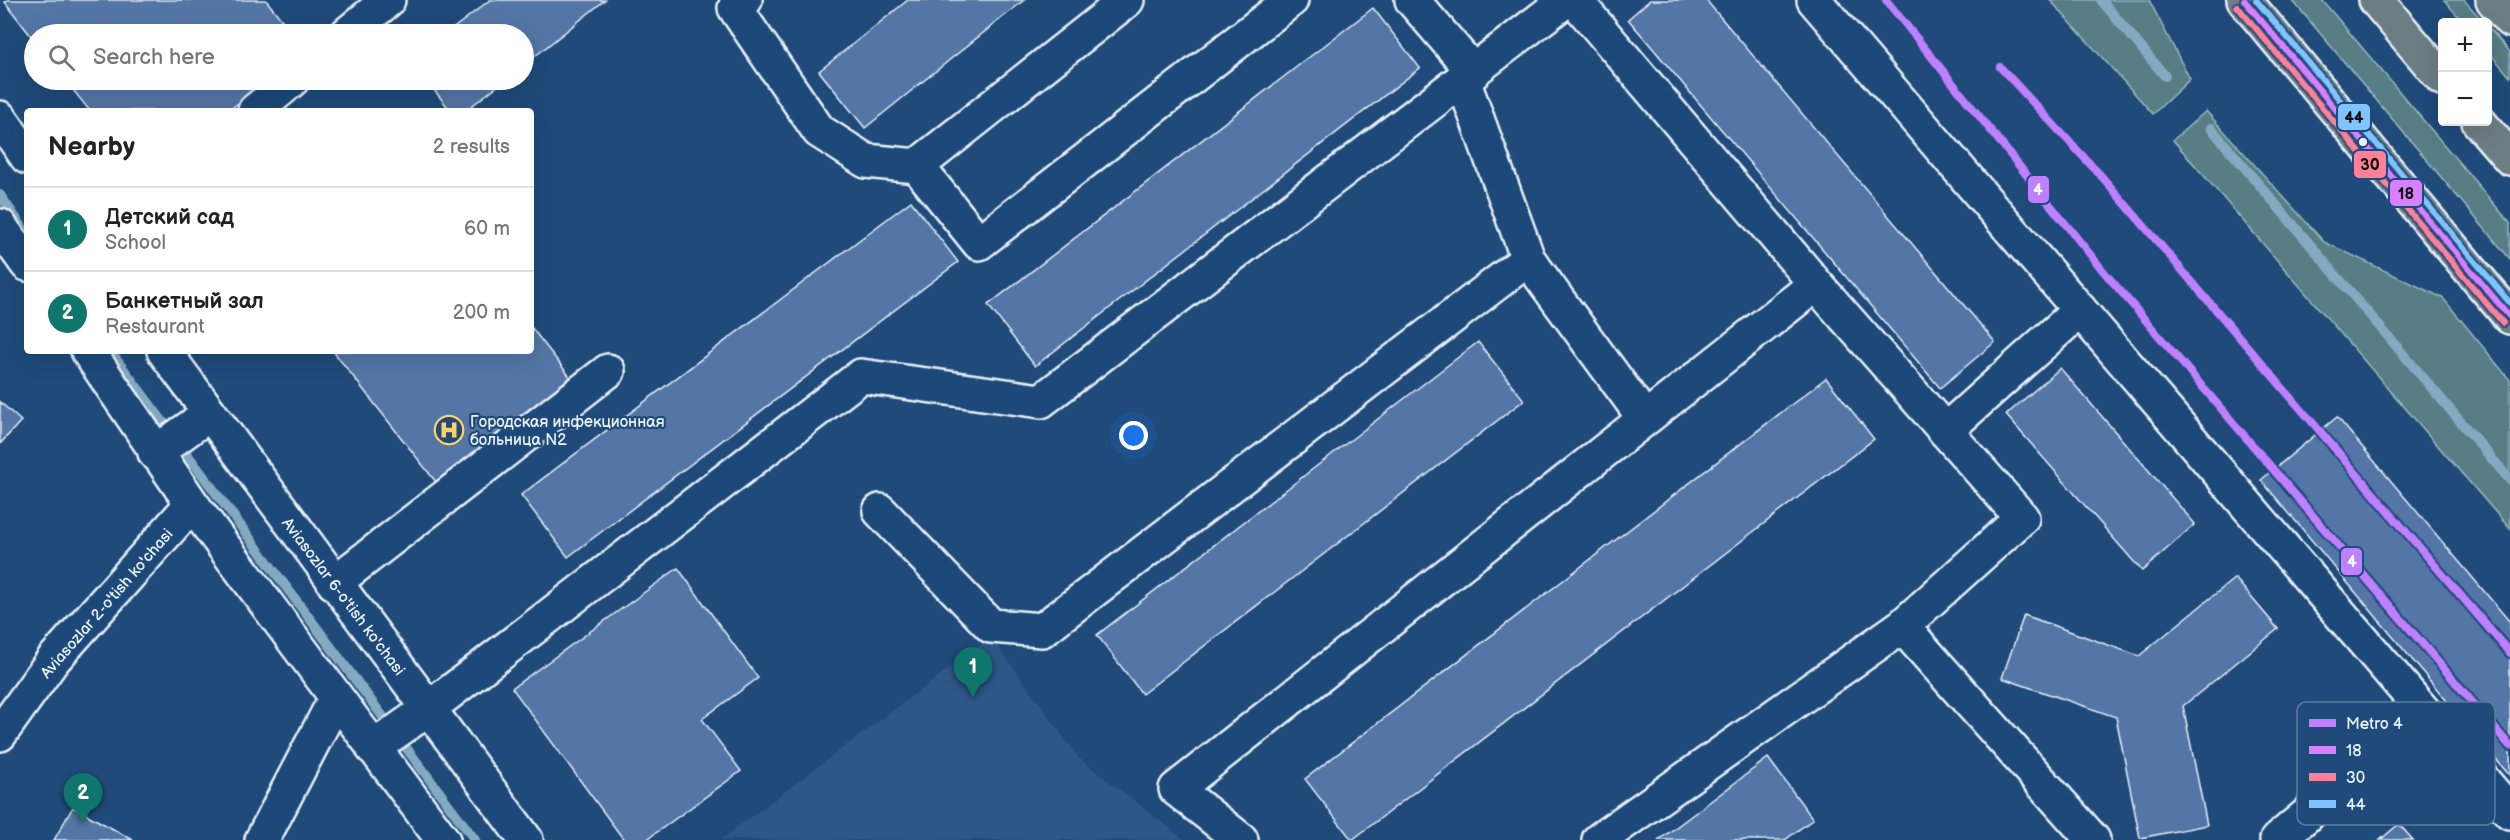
<!DOCTYPE html>
<meta charset="utf-8">
<style>
:root{--surface:#fff;--page:#f6f6f6;--text:#222;--muted:#767676;--line:#e0e0e0;--accent:#0f766e}
body{margin:0;font-family:"Balsamiq Sans",sans-serif;background:var(--page);color:var(--text)}
.controls{position:absolute;right:18px;top:18px;display:grid;overflow:hidden;border-radius:6px;box-shadow:0 6px 24px #0002}
.controls button{width:54px;height:54px;display:grid;place-items:center;padding:0;border:0;border-bottom:2px solid var(--line);background:var(--surface);color:var(--text);font:30px sans-serif}
.you{position:absolute;left:1134px;top:436px;width:21px;height:21px;margin:-15px;border:4px solid #fff;border-radius:50%;background:#1a73e8;box-shadow:0 0 0 9px #1a73e833}
.badge{display:grid;place-items:center;width:39px;height:39px;border-radius:50%;background:var(--accent);color:#fff;font-size:20px;font-weight:700}
.pin{position:absolute;translate:-50% -50px;filter:drop-shadow(0 2px 3px #0008)}
.pin::after{content:'';position:absolute;top:32px;width:21px;height:18px;background:inherit;clip-path:polygon(0 0,100% 0,50% 100%)}
.list{margin:0;padding:0;list-style:none}
h2{display:flex;justify-content:space-between;align-items:center;height:78px;margin:0;padding:0 24px;font-size:26px}
h2 small{font-size:20px;font-weight:400;color:var(--muted)}
.list li{display:grid;grid-template-columns:39px 1fr auto;gap:18px;align-items:center;box-sizing:border-box;height:84px;padding:0 24px;border-top:2px solid var(--line)}
.list b{display:block;font-size:22px;white-space:nowrap}
.list p{margin:0;font-size:20px;white-space:nowrap;color:var(--muted)}
.list em{font-size:20px;font-style:normal;color:var(--muted)}
.icon{flex:none;width:33px;height:33px;fill:none;stroke:currentColor;stroke-width:2;stroke-linecap:round;stroke-linejoin:round}
.map{position:relative;flex:none;width:2510px;height:840px;overflow:hidden}
.search{position:absolute;background:var(--surface);box-shadow:0 6px 24px #0002;left:24px;top:24px;width:510px;height:66px;display:flex;align-items:center;gap:15px;box-sizing:border-box;padding:0 21px;border-radius:33px;color:var(--muted);font-size:22px}
.panel{position:absolute;background:var(--surface);box-shadow:0 6px 24px #0002;left:24px;top:108px;width:510px;height:246px;border-radius:6px}
.map>svg:first-child{display:block}
.built{fill:#2f5787}
.green{fill:#567e84;stroke:#9fb8be;stroke-width:1.5}
.lines{fill:none;stroke-linecap:round;stroke-linejoin:round}
.stream{stroke:#84aac1;stroke-width:10}
.building{fill:#5376a6;stroke:#e8f1f8;stroke-width:1.5}
.minor-casing{stroke:#e8f1f8;stroke-width:38}
.major-casing{stroke:#e8f1f8;stroke-width:38}
.highway-casing{stroke:#e8f1f8;stroke-width:38}
.minor{stroke:#1f4a7a;stroke-width:33}
.major{stroke:#6d7d84;stroke-width:33}
.highway{stroke:#6d7d84;stroke-width:33}
.bus-1-casing{stroke:#1f4a7a;stroke-width:10}
.bus-2-casing{stroke:#1f4a7a;stroke-width:10}
.bus-3-casing{stroke:#1f4a7a;stroke-width:10}
.bus-1{stroke:#d880ff;stroke-width:6}
.bus-2{stroke:#ff8098;stroke-width:6}
.bus-3{stroke:#80c4ff;stroke-width:6}
.metro-1-casing{stroke:#1f4a7a;stroke-width:12}
.metro-1{stroke:#bf80ff;stroke-width:8}
.bus-dot{fill:#e8f1f8;stroke:#1f4a7a;stroke-width:2}
.labels{text-anchor:middle;stroke-width:4.5;stroke-linejoin:round;paint-order:stroke}
.poi-label{font-size:16px;fill:#e8f1f8;stroke:#1f4a7a;text-anchor:start}
.street-label{font-size:16px;fill:#e8f1f8;stroke:#1f4a7a}
.key{fill:#1f4a7a;stroke:#5b7ca0;stroke-width:1.5}
.key-label{font-size:16px;fill:#e8f1f8}
.line-badge{stroke:#1f4a7a;stroke-width:2}
.badge-label{font-size:16px;text-anchor:middle;font-weight:bold;fill:#fff}
.pale-badge-label{font-size:16px;text-anchor:middle;font-weight:bold;fill:#111}
</style>
<div class="map">
<svg width="2510" height="840" viewBox="0 0 2510 840">
<rect width="100%" height="100%" fill="#1f4a7a"/>
<filter id="ink" filterUnits="userSpaceOnUse"><feTurbulence type="fractalNoise" baseFrequency=".0167" numOctaves="2"/><feDisplacementMap in="SourceGraphic" scale="12" xChannelSelector="R" yChannelSelector="G"/><feConvolveMatrix kernelMatrix="1 2 1 2 8 2 1 2 1" color-interpolation-filters="sRGB"/></filter>
<g filter="url(#ink)">
<!-- built -->
<path class="built" d="M991,637L1079,758L1185,840H720Z"/>
<!-- green -->
<path class="green" d="M2050,0H2149L2190,79L2153,114Z
M2292,0H2322L2510,223V259Z
M2444,0H2464L2484,22H2463Z
M2488,27L2510,52V77L2488,51Z
M2206,111L2324,242L2443,298L2510,380V529L2173,140Z"/>
<g class="lines">
<!-- stream -->
<path class="stream" d="M2101,0L2165,76
M2211,128L2510,480
M0,195L27,234
M110,351L475,840"/>
</g>
<!-- building -->
<path class="building" d="M7,0H266L293,34H34V40L5,2Z
M490,0H605L524,65V34H446Z
M908,0H1024L865,128L819,71Z
M1650,0H1706L1995,342L1940,388L1628,19Z
M1373,8L1420,68L1035,366L988,305Z
M65,80H268L228,111H90Z
M426,80H505L465,111H451Z
M911,201L958,262L568,557L521,495Z
M531,327L571,378L436,482L333,351H531Z
M1478,342L1524,400L1142,694L1097,635Z
M2060,368L2195,524L2142,571L2006,415Z
M1826,378L1874,439L1352,840L1305,779Z
M0,402L21,421L0,444Z
M2337,417L2510,622V776L2261,480Z
M678,568L758,678L702,719L741,771L646,840H624L512,688Z
M2235,578L2278,629L2183,706L2207,825L2140,838L2116,717L2002,678L2024,615L2139,656Z
M1768,758L1813,819L1785,840H1659Z
M73,807L133,840H54Z
M2399,824L2413,840H2380Z"/>
<g class="lines">
<!-- minor casing -->
<g class="minor-casing">
<path id="minor" d="M745,0L735,8L819,131L866,161L917,166
M1127,0L917,166L979,243L1291,0
M1412,0L1474,72
M1575,0L1816,284
M1814,0L2510,812
M347,34L388,0
M1463,80L1528,259L1645,419
M255,111L292,80
M0,118L27,157
M0,226L27,264
M88,351L192,504L443,840
M164,351L526,840
M1945,431L2080,310
M155,453L209,414
M880,511L991,626L1042,630L1528,259
M334,583L608,371
M0,734L53,660L192,504
M373,748L428,709L861,376L1041,401L1566,0
M262,840L336,698
M1241,840L1176,789L1816,284L2022,518L1902,626L2093,840
M1599,840L1902,626
M2277,840L2426,715"/>
</g>
<!-- major casing -->
<g class="major-casing">
<path id="major" d="M2493,0L2510,20"/>
</g>
<!-- highway casing -->
<g class="highway-casing">
<path id="highway" d="M2244,0L2510,317
M2376,0L2442,78
M2479,122L2510,158"/>
</g>
<!-- minor -->
<use href="#minor" class="minor"/>
<!-- major -->
<use href="#major" class="major"/>
<!-- highway -->
<use href="#highway" class="highway"/>
<!-- bus-1 casing -->
<g class="bus-1-casing">
<path id="bus-1" d="M2244,0L2510,317"/>
</g>
<!-- bus-2 casing -->
<g class="bus-2-casing">
<path id="bus-2" d="M2237,6L2503,323"/>
</g>
<!-- bus-3 casing -->
<g class="bus-3-casing">
<path id="bus-3" d="M2256,0L2510,303"/>
</g>
<!-- bus-1 -->
<use href="#bus-1" class="bus-1"/>
<!-- bus-2 -->
<use href="#bus-2" class="bus-2"/>
<!-- bus-3 -->
<use href="#bus-3" class="bus-3"/>
<!-- metro-1 casing -->
<g class="metro-1-casing">
<path id="metro-1" d="M1886,0L2105,273L2510,746
M2000,67L2103,178L2510,653"/>
</g>
<!-- metro-1 -->
<use href="#metro-1" class="metro-1"/>
</g>
</g>
<!-- icons -->
<defs>
<g id="hospital-ring" transform="scale(1.5)"><circle r="9.5" fill="#1f4a7a" stroke="#ffd166" stroke-width="1.5"/><path d="M-5-5h3v3.5h4V-5h3V5h-3V1.5h-4V5h-3Z" fill="#ffd166"/></g>
</defs>
<g fill-rule="evenodd">
<use href="#hospital-ring" x="449" y="430"/>
</g>
<!-- markers -->
<circle class="bus-dot" cx="2363" cy="142" r="5"/>
<g class="labels">
<!-- poi labels -->
<g class="poi-label">
<text x="470" y="427">Городская инфекционная<tspan x="470" dy="18">больница N2</tspan></text>
</g>
<!-- street labels -->
<g class="street-label">
<text transform="translate(344 596) rotate(53)" y="6">Aviasozlar 6-o'tish ko'chasi</text>
<text transform="translate(106 603) rotate(-49)" y="6">Aviasozlar 2-o'tish ko'chasi</text>
</g>
</g>
<!-- legend -->
<rect x="2297" y="702" width="198" height="123" rx="9" class="key"/>
<rect x="2309" y="719" width="27" height="8" fill="#bf80ff"/>
<rect x="2309" y="746" width="27" height="8" fill="#d880ff"/>
<rect x="2309" y="773" width="27" height="8" fill="#ff8098"/>
<rect x="2309" y="800" width="27" height="8" fill="#80c4ff"/>
<g class="key-label">
<text x="2346" y="729">Metro 4</text>
<text x="2346" y="756">18</text>
<text x="2346" y="783">30</text>
<text x="2346" y="810">44</text>
</g>
<g class="line-badge">
<rect x="2337" y="103" width="34" height="28" rx="6" fill="#80c4ff"/>
<rect x="2353" y="150" width="34" height="29" rx="6" fill="#ff8098"/>
<rect x="2027" y="175" width="23" height="29" rx="6" fill="#bf80ff"/>
<rect x="2389" y="179" width="34" height="28" rx="6" fill="#d880ff"/>
<rect x="2340" y="547" width="23" height="29" rx="6" fill="#bf80ff"/>
</g>
<g class="badge-label">
<text x="2038" y="195">4</text>
<text x="2352" y="567">4</text>
</g>
<g class="pale-badge-label">
<text x="2354" y="123">44</text>
<text x="2370" y="170">30</text>
<text x="2406" y="199">18</text>
</g>
</svg>
<div class="controls">
<button>+</button>
<button>−</button>
</div>
<div class="you"></div>
<div class="pin badge" style="left:973px;top:697px">1</div>
<div class="pin badge" style="left:83px;top:823px">2</div>
<div class="search"><svg class="icon" aria-label="search" viewBox="0 0 24 24"><circle cx="10" cy="10" r="6"/><path d="M15 15l6 6"/></svg>Search here</div>
<section class="panel">
<h2>Nearby<small>2 results</small></h2>
<ul class="list">
<li><span class="badge">1</span><div><b>Детский сад</b><p>School</p></div><em>60 m</em></li>
<li><span class="badge">2</span><div><b>Банкетный зал</b><p>Restaurant</p></div><em>200 m</em></li>
</ul>
</section>
</div>
